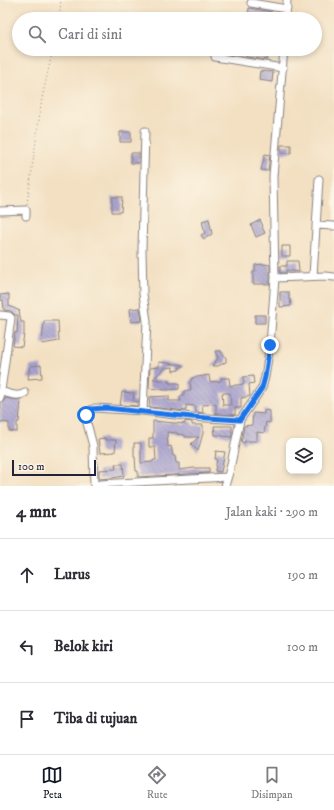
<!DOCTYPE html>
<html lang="id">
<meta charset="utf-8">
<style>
:root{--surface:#fff;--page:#f7f7f7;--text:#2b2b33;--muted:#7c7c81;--line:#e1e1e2;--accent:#111827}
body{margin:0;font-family:"IM FELL DW Pica",serif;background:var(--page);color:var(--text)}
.controls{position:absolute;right:12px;bottom:12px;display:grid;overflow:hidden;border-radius:8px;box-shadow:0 2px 6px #0003}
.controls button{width:36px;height:36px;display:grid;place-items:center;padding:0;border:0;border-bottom:1px solid var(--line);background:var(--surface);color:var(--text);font:20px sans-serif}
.scale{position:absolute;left:12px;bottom:10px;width:84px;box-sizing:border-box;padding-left:4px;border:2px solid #22223b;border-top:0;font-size:11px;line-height:14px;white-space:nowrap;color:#22223b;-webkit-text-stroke:3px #fcf5e5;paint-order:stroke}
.stop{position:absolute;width:12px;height:12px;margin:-9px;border:3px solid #1a73e8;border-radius:50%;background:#fff}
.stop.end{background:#1a73e8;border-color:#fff;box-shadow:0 1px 4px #0008}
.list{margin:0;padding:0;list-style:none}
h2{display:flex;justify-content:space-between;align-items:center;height:52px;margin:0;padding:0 16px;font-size:17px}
h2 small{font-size:13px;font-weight:400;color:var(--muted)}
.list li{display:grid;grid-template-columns:26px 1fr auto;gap:12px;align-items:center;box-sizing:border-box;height:72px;padding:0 16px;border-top:1px solid var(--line)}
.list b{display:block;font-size:15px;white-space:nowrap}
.list em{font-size:13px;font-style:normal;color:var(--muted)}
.icon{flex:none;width:22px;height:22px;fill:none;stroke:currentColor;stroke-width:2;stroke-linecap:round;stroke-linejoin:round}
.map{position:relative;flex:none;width:334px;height:486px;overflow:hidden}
.search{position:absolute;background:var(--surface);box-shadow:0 2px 6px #0003;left:12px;right:12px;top:12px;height:44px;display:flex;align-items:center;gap:10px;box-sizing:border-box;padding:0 14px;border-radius:22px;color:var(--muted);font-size:15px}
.sheet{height:268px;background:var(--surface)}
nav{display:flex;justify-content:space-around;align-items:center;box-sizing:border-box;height:56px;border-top:1px solid var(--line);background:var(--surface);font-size:11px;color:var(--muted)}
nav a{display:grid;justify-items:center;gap:2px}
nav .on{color:var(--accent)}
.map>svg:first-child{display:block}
.building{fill:url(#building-back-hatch);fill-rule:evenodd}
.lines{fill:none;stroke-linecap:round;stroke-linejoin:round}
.minor-casing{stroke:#8a817e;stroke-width:9}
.path{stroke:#8a817e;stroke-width:1;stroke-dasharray:1 3;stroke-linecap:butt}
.minor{stroke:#fff;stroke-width:7}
.route{stroke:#1a73e8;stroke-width:5}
</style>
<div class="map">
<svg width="334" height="486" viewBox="0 0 334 486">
<defs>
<pattern id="building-back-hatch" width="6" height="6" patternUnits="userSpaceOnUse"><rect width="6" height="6" fill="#a9a3cf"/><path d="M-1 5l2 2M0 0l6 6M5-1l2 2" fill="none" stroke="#8984a9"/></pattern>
</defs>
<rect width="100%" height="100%" fill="#fcf5e5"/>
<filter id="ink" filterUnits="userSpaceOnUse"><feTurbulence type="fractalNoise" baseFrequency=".025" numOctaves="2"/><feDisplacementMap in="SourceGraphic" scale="8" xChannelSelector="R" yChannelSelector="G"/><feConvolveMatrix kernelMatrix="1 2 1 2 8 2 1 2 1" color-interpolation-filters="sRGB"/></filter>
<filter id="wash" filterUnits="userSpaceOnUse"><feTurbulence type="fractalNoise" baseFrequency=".012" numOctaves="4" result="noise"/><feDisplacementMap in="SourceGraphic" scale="16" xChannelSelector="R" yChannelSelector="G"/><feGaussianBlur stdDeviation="0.9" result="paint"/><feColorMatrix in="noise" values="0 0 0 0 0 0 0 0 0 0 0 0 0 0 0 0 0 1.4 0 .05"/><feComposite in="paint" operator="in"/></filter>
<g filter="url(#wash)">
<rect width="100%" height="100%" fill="#f3e0c2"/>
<g id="blocks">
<!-- building -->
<path class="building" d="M249,8L272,12V14L274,15V19H248Z
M217,49L252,50V49H268L267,60L216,52Z
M260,71L273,72L272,82L259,80Z
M120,132H131V142H120Z
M281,145H291V153H281Z
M131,153H139V163H131Z
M265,154L270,155L268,171L261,170Z
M112,197H122L121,212H112Z
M209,219L212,234L204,239L201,235L205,233L202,221Z
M260,220L263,226L262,227L265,233L256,237L251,225Z
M282,246H290V256H282Z
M287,261H298L299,272L286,270V273H280V266H287Z
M264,264L270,265V284H253V272H255V265Z
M280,292H289V300L290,299L291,306L280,307Z
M9,294V306L20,311H19L21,322H24V334L22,347L13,346L15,332L17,333L18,315H15L11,311L4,310L3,300H0V295Z
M140,308L142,321L131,322L130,309Z
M255,315H265V323H255Z
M44,321H58L59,341L42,344Z
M215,351H221L226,358V362L218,366H212L218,358Z
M159,362L183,365V367H180L179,370L173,371V367L165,368L153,379L169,381V383H179V389L166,390L149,388L150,368L159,367Z
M41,365L42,378L28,379L30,366Z
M209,375L210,382L221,381V378H229L230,386L244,384L243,377L253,376L254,383L249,384L250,396L241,398V408H235V415L216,414V404L202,405L203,413L196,412L195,406L186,405V411L150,407L149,397L169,396V401H181L180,398L182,395H184V391L191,390L190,382L192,378ZM222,393H230L231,405H223Z
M122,392L134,393L133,401L138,402V406L120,405Z
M5,398L21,400L19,422H17V432L9,431V423L0,422L1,403L4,401Z
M264,410L270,411V423L266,422L264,433L257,432V441H245V443L241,442L242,438L244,426L252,425L253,413L264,414Z
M153,421L185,424V421L192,422V425H203V433L198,451L191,444L199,437H185V435L177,434V433L167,432L168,447L171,446L173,456H175L176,463H179V470L194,468H209V473L138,477V471H136L135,457H134V443H141V463L153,462V460H156L155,447H149V438H153Z
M214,426H232V437L222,436V435H215Z
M105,438V440H116L115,452L100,453L98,439Z
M216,451L225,452L221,472L215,471L217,459H215Z
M115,464H123L124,476L112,478L99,479V470L116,469Z"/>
</g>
</g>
<g filter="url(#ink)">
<use href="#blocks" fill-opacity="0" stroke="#8a817e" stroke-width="1"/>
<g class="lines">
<!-- minor casing -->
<g class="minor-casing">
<path id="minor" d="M251,3L287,9
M286,19L287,0
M215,57L283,68
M145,131L142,250L143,294L147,321L143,411L192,417L240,420
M0,211L26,210V216
M316,225L334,226
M313,276L319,179
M275,278L326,276L334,277
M0,315L9,316L11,318L0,398
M0,391C8,393 17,398 25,393
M94,486L93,446L86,419L87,412L95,408L143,411
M95,486L100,484L227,477
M225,486L230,469L240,420L262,388L265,377L270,345L275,278L273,176L284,49"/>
</g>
<!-- path -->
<path class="path" d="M59,19L61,0
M27,204L42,98L53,49"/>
<!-- minor -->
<use href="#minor" class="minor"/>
</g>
</g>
<g class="lines" filter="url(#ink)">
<!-- route -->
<path class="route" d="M86,415L87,412L90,409L106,408L192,417L240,420L262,388L265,377L270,345"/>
</g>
</svg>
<div class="controls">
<button><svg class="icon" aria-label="layers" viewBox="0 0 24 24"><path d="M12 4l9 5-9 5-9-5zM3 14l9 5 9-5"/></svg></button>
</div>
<div class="scale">100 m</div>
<div class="stop" style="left:86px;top:415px"></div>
<div class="stop end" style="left:270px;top:345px"></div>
<div class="search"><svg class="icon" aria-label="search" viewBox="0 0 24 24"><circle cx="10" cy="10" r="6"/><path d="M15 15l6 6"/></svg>Cari di sini</div>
</div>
<section class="sheet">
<h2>4 mnt<small>Jalan kaki · 290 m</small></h2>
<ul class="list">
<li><svg class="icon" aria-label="ahead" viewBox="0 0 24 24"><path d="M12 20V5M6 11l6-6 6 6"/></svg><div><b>Lurus</b></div><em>190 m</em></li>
<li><svg class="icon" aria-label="left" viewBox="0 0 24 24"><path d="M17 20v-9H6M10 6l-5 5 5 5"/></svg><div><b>Belok kiri</b></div><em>100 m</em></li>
<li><svg class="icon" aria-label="arrive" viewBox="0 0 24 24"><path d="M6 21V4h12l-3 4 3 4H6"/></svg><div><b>Tiba di tujuan</b></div></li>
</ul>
</section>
<nav>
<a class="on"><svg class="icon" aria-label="map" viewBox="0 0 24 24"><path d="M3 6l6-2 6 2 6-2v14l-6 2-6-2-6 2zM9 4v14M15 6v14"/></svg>Peta</a>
<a><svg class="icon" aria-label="directions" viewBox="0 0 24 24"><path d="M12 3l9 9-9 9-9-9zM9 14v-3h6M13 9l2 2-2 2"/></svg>Rute</a>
<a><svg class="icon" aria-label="saved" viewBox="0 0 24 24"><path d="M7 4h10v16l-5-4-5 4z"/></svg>Disimpan</a>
</nav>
